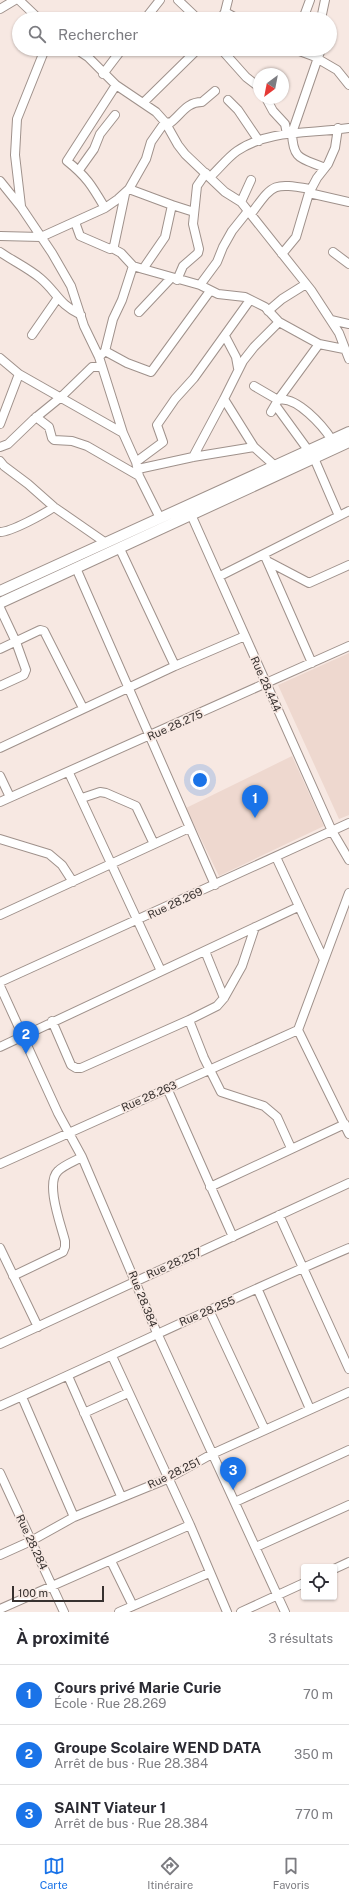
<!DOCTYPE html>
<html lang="fr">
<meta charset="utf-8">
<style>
:root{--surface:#fff;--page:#f2f2f3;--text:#2b2b33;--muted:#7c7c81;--line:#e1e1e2;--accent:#1a73e8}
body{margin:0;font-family:"Public Sans",sans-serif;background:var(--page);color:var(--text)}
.controls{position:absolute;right:12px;bottom:12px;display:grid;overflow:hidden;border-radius:4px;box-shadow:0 1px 3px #0004}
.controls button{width:36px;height:36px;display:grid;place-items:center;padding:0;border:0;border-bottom:1px solid var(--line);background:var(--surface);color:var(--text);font:20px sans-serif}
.compass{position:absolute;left:253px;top:68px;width:36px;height:36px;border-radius:50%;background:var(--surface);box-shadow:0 1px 3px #0004;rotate:212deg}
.scale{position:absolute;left:12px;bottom:10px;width:92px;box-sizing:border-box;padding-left:4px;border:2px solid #37312f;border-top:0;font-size:11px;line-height:14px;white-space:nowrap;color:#37312f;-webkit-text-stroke:3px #f7e8e2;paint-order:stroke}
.you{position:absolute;left:200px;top:780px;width:14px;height:14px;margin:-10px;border:3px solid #fff;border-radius:50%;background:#1a73e8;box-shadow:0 0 0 6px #1a73e833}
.badge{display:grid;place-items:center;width:26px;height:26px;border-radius:50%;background:var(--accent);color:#fff;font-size:13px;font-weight:700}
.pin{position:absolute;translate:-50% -33px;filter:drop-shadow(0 1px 2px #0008)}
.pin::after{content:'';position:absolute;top:21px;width:14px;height:12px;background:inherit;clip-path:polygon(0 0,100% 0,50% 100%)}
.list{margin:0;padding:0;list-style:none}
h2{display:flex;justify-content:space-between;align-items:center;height:52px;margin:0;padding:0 16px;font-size:17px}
h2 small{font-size:13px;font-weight:400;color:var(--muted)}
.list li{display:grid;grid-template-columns:26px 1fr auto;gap:12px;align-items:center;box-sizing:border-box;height:60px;padding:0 16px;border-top:1px solid var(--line)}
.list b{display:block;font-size:15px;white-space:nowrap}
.list p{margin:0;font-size:13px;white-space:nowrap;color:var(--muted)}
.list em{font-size:13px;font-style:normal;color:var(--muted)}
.icon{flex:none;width:22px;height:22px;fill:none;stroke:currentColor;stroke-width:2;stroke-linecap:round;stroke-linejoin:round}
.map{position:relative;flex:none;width:349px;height:1612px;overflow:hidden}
.search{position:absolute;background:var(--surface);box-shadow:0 1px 3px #0004;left:12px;right:12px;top:12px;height:44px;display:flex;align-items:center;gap:10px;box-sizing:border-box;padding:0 14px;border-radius:22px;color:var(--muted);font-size:15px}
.sheet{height:232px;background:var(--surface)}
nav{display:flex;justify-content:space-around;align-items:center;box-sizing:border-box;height:56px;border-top:1px solid var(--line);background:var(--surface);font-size:11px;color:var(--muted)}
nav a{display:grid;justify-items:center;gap:2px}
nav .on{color:var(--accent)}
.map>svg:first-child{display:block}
.built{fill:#eed8cf}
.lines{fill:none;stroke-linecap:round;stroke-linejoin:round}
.minor-casing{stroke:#9f918b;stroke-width:10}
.major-casing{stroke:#9f918b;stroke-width:12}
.minor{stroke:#fff;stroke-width:8}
.major{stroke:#fff;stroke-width:10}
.labels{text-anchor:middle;stroke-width:3.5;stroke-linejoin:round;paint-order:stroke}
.street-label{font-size:11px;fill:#37312f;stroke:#f7e8e2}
</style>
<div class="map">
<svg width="349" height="1612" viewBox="0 0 349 1612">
<rect width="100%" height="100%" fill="#f7e8e2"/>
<!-- built -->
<path class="built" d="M349,653V815L339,819L278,685Z
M292,756L324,826L219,876L186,808Z"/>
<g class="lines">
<!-- minor casing -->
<g class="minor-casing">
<path id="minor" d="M19,0L39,19
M178,0L198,19
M0,9L15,0
M225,12L228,0
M145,19L160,0
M221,19L225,12L238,19
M303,19L310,0
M321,19L325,0
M76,49L88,57L116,85L156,112L165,122L178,145L185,154L225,192L241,202L311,290L339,333L349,359
M221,49L246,77L259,87
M294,49L313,56L337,70L349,85
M321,49L292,133C293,161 302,158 325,168
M103,74L122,49
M266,98L273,111L285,124L287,134
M228,100L238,110L259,141
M143,103L198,49
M79,170L94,149L100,134L115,115
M210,177C219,169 227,158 237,151C269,129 312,134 349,128
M0,181L21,207L52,253L71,286L84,326L99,357L123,433L136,462L139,476L160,518
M309,193L349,202
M241,202L251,180
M172,205L194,212
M21,206L15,155L17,119L45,49
M105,208C92,186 87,177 67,161L116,85
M251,214C274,183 272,183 311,189
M75,222L80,236L110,249L114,246L125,194
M0,236L41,237L105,208L118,199L129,189L146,159L151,142L165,122L170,123C181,115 186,102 202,102L215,91
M112,248L121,253L133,266
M0,252C13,261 28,268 40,278C57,292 58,304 81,315
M333,252L349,264
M282,254L296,237L309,193L317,178L328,164L335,148L338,128
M143,269L200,285L218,294L245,297L265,307L279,322
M177,280L183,266L198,253L199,249L193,224L197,186L206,173
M200,285L217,262L223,247L232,231L248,211
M268,311L282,299L306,284
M139,312L171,278
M331,320L349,324
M32,335L57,299
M225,336L236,357L238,368
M105,351L127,363L151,372L210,291
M99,357L105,351L113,319L122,300L133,266L143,269L165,237L172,205L129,189
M0,358L19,374L123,433
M254,386L278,400L319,344
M276,406L308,450
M271,412L278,400C296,395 323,426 332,440
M36,417L49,427L52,438L54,440L72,441L87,446L139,476
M0,424L19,374
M0,447L8,444L34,419L61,397L92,367H102
M254,447L224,399L243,361L254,347L279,322L319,344L344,349
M193,457L224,399
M314,458L339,516
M0,461L4,466L28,484L54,507L106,543
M136,462L163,442L157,425L175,399L194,378L250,300
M138,469L193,457L254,447L274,465
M189,510L332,831L349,860
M0,532C11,532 44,514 54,507
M120,549L175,666
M264,554L312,663
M269,562L309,583L349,565
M76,568L215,885
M220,576L349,511
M0,608L16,642L26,670L24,675L0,686
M0,649L40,630L44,631L83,708
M0,748L175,666L245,636
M69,773L161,971
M0,776L10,797
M82,798L100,792L106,793L136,806L154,844
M0,802L349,646
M0,839L49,854L62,865L73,882
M276,857L324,960
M349,893L298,1030L349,1134
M0,915L189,828
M205,951L224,998
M0,982L349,823
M0,986L58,1113L82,1157L157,1333L285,1612
M189,1020L204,1058L221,1092L264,1106L277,1117L291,1148
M52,1021L71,1065L76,1068H81L189,1020L217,1006L224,998L242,966L255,927
M0,1047L298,907
M167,1088L233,1237
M0,1164L298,1030
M210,1187L345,1124
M279,1215L349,1369
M0,1248L38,1327
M13,1276L63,1252L65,1247V1241C61,1225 45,1183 58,1171C64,1165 75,1161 82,1157
M258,1290L310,1409
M209,1310L265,1430
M0,1344L349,1183
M112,1356L190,1525L227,1612
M68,1376L121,1496
M22,1397L74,1517
M0,1406C117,1354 231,1298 349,1248
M84,1413L128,1393
M0,1473L64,1612
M235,1502L349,1450
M256,1547L349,1505
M0,1555L31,1541L74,1517L167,1479L212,1454L349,1392
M111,1561L133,1606
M334,1569L349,1562
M0,1609L190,1525
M119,1612L209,1573
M241,1612L304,1583"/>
</g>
<!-- major casing -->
<g class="major-casing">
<path id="major" d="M0,591L349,432
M0,603L349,442"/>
</g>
<!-- minor -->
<use href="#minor" class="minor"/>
<!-- major -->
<use href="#major" class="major"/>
</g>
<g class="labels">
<!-- street labels -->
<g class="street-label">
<text transform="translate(266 684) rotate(66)" y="4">Rue 28.444</text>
<text transform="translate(175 725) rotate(-24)" y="4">Rue 28.275</text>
<text transform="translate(175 903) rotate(-25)" y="4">Rue 28.269</text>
<text transform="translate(149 1096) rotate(-24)" y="4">Rue 28.263</text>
<text transform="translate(174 1263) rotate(-24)" y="4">Rue 28.257</text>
<text transform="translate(143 1299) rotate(68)" y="4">Rue 28.384</text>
<text transform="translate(207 1311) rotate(-23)" y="4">Rue 28.255</text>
<text transform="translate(174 1473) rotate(-26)" y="4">Rue 28.251</text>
<text transform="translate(32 1542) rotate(65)" y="4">Rue 28.284</text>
</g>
</g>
</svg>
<div class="controls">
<button><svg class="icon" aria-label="locate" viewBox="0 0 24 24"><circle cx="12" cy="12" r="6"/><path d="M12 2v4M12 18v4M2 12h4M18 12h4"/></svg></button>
</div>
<svg class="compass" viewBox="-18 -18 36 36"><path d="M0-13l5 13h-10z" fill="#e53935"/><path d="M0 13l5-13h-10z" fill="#7c7c81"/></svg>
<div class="scale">100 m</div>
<div class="you"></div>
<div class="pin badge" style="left:255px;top:818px">1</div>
<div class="pin badge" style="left:26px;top:1054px">2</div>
<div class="pin badge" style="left:233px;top:1490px">3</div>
<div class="search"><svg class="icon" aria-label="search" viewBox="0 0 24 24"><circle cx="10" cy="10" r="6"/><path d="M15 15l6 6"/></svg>Rechercher</div>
</div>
<section class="sheet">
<h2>À proximité<small>3 résultats</small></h2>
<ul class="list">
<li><span class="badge">1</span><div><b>Cours privé Marie Curie</b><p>École · Rue 28.269</p></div><em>70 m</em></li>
<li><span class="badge">2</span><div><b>Groupe Scolaire WEND DATA</b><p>Arrêt de bus · Rue 28.384</p></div><em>350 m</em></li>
<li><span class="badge">3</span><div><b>SAINT Viateur 1</b><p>Arrêt de bus · Rue 28.384</p></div><em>770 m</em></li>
</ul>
</section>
<nav>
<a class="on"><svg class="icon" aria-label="map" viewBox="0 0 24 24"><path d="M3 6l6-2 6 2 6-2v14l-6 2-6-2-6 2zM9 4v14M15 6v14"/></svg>Carte</a>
<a><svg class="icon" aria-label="directions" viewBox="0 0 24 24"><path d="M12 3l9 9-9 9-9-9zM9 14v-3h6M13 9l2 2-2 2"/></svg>Itinéraire</a>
<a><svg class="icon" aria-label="saved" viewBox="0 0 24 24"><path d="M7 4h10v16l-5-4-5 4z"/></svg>Favoris</a>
</nav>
